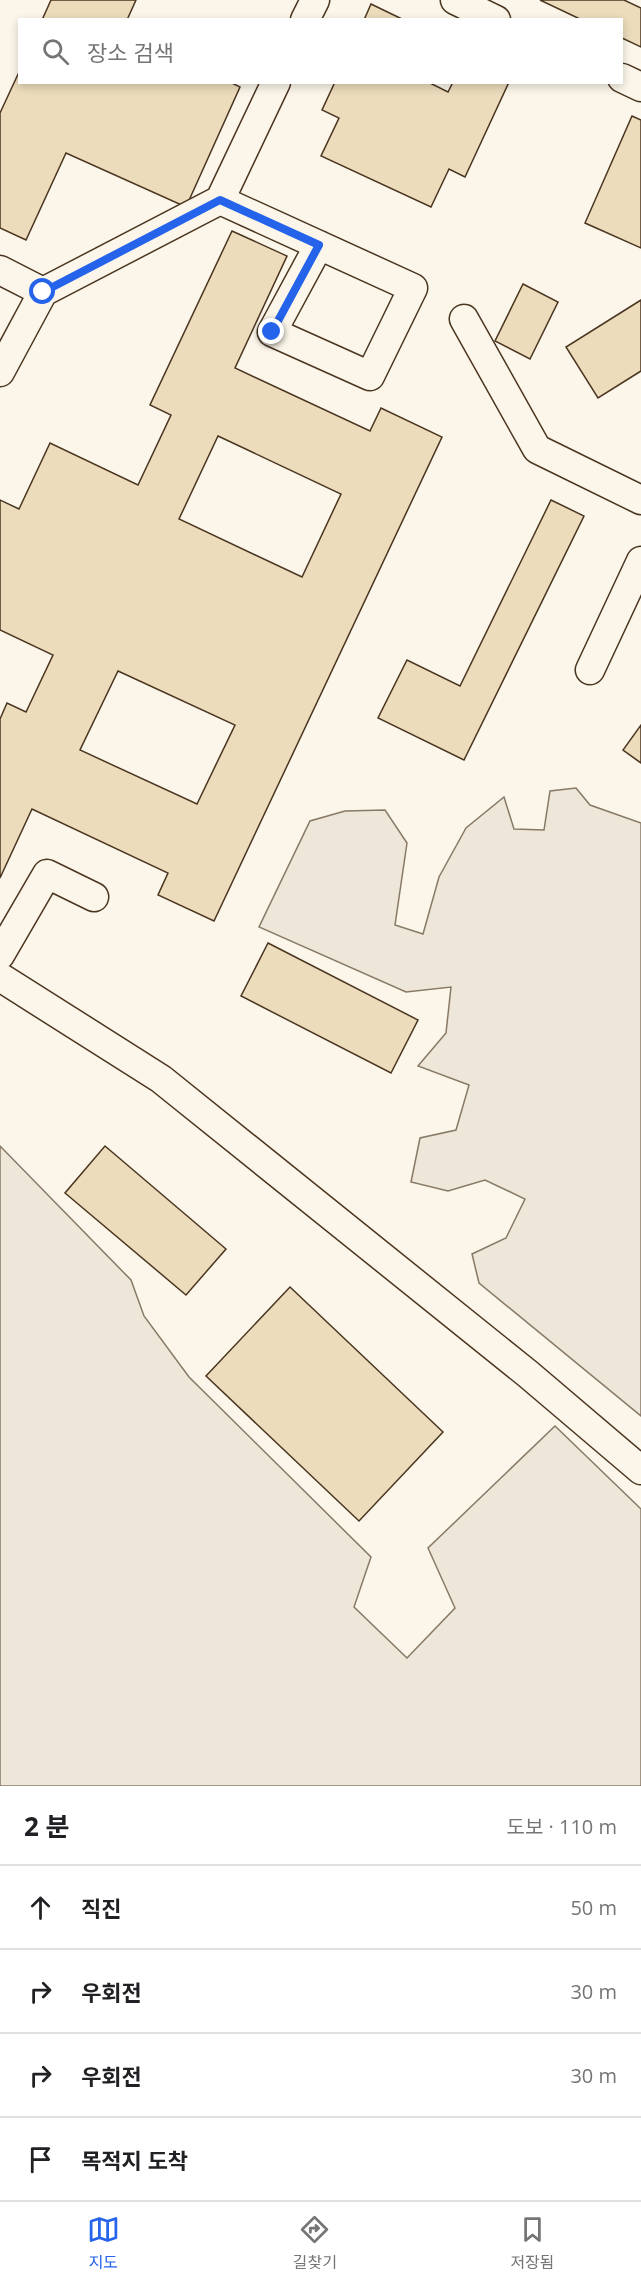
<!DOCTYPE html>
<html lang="ko">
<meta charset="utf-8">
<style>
:root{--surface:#fff;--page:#f2f2f2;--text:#202124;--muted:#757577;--line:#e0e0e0;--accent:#2563eb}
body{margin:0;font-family:"Open Sans","Noto Sans KR",sans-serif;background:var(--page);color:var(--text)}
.stop{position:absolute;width:18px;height:18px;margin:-14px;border:4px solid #2563eb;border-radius:50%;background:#fff}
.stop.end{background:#2563eb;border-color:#fff;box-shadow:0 2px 6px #0008}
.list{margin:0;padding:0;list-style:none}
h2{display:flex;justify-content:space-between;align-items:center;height:78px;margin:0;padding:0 24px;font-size:26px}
h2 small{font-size:20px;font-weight:400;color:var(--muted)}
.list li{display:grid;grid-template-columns:39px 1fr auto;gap:18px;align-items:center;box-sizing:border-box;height:84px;padding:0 24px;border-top:2px solid var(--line)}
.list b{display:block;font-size:22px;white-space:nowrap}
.list em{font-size:20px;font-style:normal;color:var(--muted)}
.icon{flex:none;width:33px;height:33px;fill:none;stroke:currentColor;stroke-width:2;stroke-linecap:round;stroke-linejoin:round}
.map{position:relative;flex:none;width:641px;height:1786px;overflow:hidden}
.search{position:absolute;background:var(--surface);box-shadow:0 3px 9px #0003;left:18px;right:18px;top:18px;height:66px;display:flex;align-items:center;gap:15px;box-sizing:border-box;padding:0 21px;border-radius:0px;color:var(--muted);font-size:22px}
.sheet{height:414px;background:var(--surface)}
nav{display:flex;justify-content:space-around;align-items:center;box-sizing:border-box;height:84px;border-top:2px solid var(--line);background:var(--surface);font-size:16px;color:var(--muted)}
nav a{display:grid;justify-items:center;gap:3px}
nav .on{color:var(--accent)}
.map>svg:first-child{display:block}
.green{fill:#ede6d9;stroke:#887966;stroke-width:1.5}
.building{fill:#ecdcbc;stroke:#4a3520;stroke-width:1.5;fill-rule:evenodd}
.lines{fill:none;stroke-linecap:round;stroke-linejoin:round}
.minor-casing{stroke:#4a3520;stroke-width:31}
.minor{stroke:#fbf6e9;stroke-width:28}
.route{stroke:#2563eb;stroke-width:8}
</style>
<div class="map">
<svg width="641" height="1786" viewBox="0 0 641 1786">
<rect width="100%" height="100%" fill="#fbf6e9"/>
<!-- green -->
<path class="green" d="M576,788L590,805L641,823V1416L479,1283L472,1254L506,1238L525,1199L485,1180L448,1191L411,1182L420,1138L456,1130L469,1085L418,1066L446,1033L451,987L406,992L259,927L310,821L345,811L385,810L407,843L395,925L423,934L439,877L466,828L504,797L514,829L544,830L550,791Z
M0,1146L131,1280L144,1316L189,1377L371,1557L354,1607L407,1658L455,1608L428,1548L555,1426L641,1509V1786H0Z"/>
<!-- building -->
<path class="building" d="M51,0H136L127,20H42Z
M540,0H624L641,8V47L622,38V20H582Z
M371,4L404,20H364Z
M20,70V82H230L240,87L186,207L66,153L26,240L0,228V113Z
M335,82H428L448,92L453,82H509L465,177L449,169L431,207L321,156L339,118L322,110Z
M632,116L641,120V248L585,223Z
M232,231L287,256L235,368L370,431L381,408L442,437L214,921L158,895L168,873L32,809L0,878V719L7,703L26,712L53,655L0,630V500L19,509L50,443L138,485L171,415L150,405ZM218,436L341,494L302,577L179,519ZM118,671L235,725L197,804L80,750Z
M523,284L558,302L530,359L495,341Z
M641,300V371L598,398L566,347Z
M551,500L584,516L464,760L378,718L407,660L460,686Z
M641,725V763L623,750Z
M268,943L418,1020L391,1073L241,996Z
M105,1146L226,1249L186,1295L65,1193Z
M290,1287L443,1432L359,1521L206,1376Z"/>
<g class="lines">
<!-- minor casing -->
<g class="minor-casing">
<path id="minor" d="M455,0L496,20
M305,20L315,0
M622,78L641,87
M220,200L413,288L370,376L272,332L319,245
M0,270L43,292
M464,319L537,449L641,500
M0,372L43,292L220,200L276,82
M590,670L641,561
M0,955L47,874L94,897
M0,977L161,1079L528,1374L641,1470"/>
</g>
<!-- minor -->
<use href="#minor" class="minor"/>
</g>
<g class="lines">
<!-- route -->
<path class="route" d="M43,292L220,200L319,245L272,332"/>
</g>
</svg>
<div class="stop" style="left:43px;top:292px"></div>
<div class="stop end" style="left:272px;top:332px"></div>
<div class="search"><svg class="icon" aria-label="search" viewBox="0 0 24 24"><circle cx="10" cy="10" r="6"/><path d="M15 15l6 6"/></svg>장소 검색</div>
</div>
<section class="sheet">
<h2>2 분<small>도보 · 110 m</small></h2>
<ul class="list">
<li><svg class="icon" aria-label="ahead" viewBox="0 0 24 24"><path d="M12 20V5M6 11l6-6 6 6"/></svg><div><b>직진</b></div><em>50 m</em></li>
<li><svg class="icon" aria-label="right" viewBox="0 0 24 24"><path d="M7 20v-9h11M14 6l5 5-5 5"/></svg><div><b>우회전</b></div><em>30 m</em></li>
<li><svg class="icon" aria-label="right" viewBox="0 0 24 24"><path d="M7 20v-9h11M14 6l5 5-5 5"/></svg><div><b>우회전</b></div><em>30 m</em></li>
<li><svg class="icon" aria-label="arrive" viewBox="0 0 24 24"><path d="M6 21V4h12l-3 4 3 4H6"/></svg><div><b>목적지 도착</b></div></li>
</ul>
</section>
<nav>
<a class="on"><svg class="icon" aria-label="map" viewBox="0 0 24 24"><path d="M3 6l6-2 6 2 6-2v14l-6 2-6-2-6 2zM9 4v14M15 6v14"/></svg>지도</a>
<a><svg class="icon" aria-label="directions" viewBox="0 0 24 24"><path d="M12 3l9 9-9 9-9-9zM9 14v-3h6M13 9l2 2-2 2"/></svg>길찾기</a>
<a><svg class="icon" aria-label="saved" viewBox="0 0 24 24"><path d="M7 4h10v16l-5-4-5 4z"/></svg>저장됨</a>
</nav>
